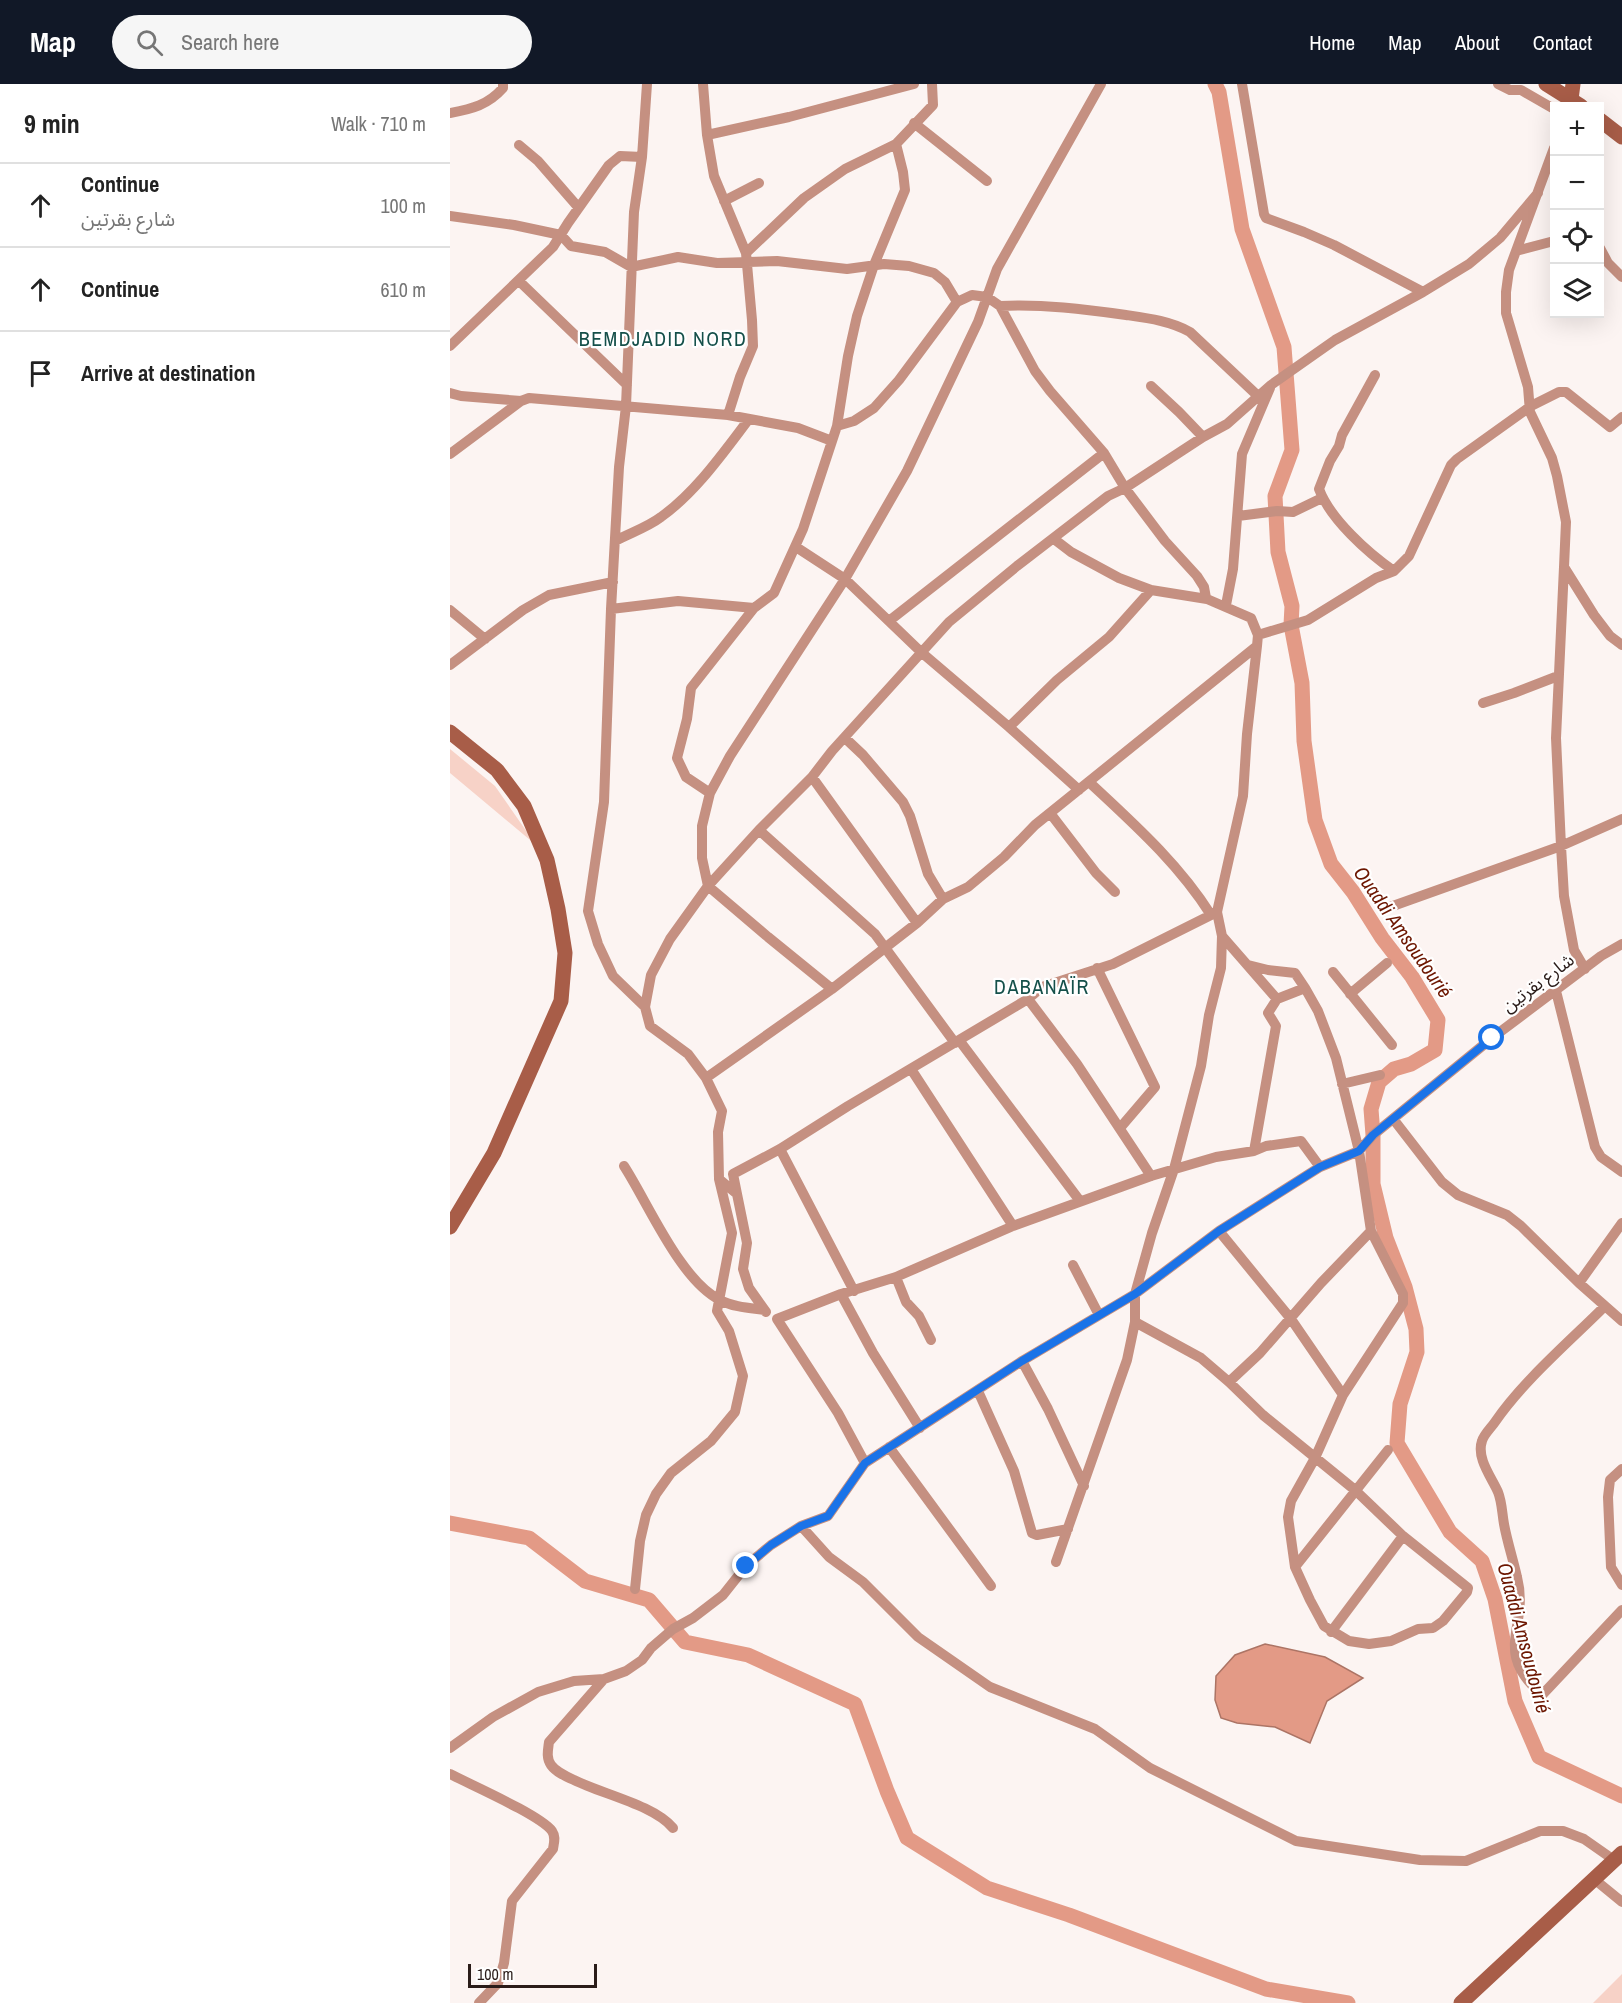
<!DOCTYPE html>
<meta charset="utf-8">
<style>
:root{--surface:#fff;--page:#f6f6f6;--text:#222;--muted:#767676;--line:#e0e0e0;--accent:#111827}
body{margin:0;font-family:"Archivo Narrow","Noto Sans Arabic",sans-serif;background:var(--page);color:var(--text)}
.controls{position:absolute;right:18px;top:18px;display:grid;overflow:hidden;border-radius:0px;box-shadow:0 6px 24px #0002}
.controls button{width:54px;height:54px;display:grid;place-items:center;padding:0;border:0;border-bottom:2px solid var(--line);background:var(--surface);color:var(--text);font:30px sans-serif}
.scale{position:absolute;left:18px;bottom:15px;width:129px;box-sizing:border-box;padding-left:6px;border:3px solid #2a1c19;border-top:0;font-size:16px;line-height:21px;white-space:nowrap;color:#2a1c19;-webkit-text-stroke:4px #fff;paint-order:stroke}
.stop{position:absolute;width:18px;height:18px;margin:-14px;border:4px solid #1a73e8;border-radius:50%;background:#fff}
.stop.end{background:#1a73e8;border-color:#fff;box-shadow:0 2px 6px #0008}
.list{margin:0;padding:0;list-style:none}
h2{display:flex;justify-content:space-between;align-items:center;height:78px;margin:0;padding:0 24px;font-size:26px}
h2 small{font-size:20px;font-weight:400;color:var(--muted)}
.list li{display:grid;grid-template-columns:39px 1fr auto;gap:18px;align-items:center;box-sizing:border-box;height:84px;padding:0 24px;border-top:2px solid var(--line)}
.list b{display:block;font-size:22px;white-space:nowrap}
.list p{margin:0;font-size:20px;white-space:nowrap;color:var(--muted)}
.list em{font-size:20px;font-style:normal;color:var(--muted)}
.icon{flex:none;width:33px;height:33px;fill:none;stroke:currentColor;stroke-width:2;stroke-linecap:round;stroke-linejoin:round}
.map{position:relative;flex:none;width:1172px;height:1919px;overflow:hidden}
header{display:flex;align-items:center;gap:36px;box-sizing:border-box;height:84px;padding:0 30px;background:var(--accent);color:#fff}
header strong{font-size:28px}
nav{display:flex;gap:33px;margin-inline-start:auto;font-size:21px}
.search{width:420px;height:54px;background:var(--page);display:flex;align-items:center;gap:15px;box-sizing:border-box;padding:0 21px;border-radius:33px;color:var(--muted);font-size:22px}
main{display:flex}
aside{flex:1;background:var(--surface)}
.map>svg:first-child{display:block}
.green{fill:#f7d2c7}
.water{fill:#e39a86;stroke:#ac7465;stroke-width:1.5}
.lines{fill:none;stroke-linecap:round;stroke-linejoin:round}
.river{stroke:#e39a86;stroke-width:15}
.street{stroke:#c59081;stroke-width:10}
.secondary{stroke:#a85d48;stroke-width:15}
.route{stroke:#1a73e8;stroke-width:8}
.labels{text-anchor:middle;stroke-width:4.5;stroke-linejoin:round;paint-order:stroke}
.street-label{font-size:18px;fill:#2a1c19;stroke:#fff}
.neighbourhood-label{font-size:20px;letter-spacing:1.5px;fill:#15504a;stroke:#fff}
.water-label{font-size:20px;font-style:italic;fill:#6c1600;stroke:#fff}
</style>
<header>
<strong>Map</strong>
<div class="search"><svg class="icon" aria-label="search" viewBox="0 0 24 24"><circle cx="10" cy="10" r="6"/><path d="M15 15l6 6"/></svg>Search here</div>
<nav><a>Home</a><a>Map</a><a>About</a><a>Contact</a></nav>
</header>
<main>
<aside>
<h2>9 min<small>Walk · 710 m</small></h2>
<ul class="list">
<li><svg class="icon" aria-label="ahead" viewBox="0 0 24 24"><path d="M12 20V5M6 11l6-6 6 6"/></svg><div><b>Continue</b><p>شارع بقرتين</p></div><em>100 m</em></li>
<li><svg class="icon" aria-label="ahead" viewBox="0 0 24 24"><path d="M12 20V5M6 11l6-6 6 6"/></svg><div><b>Continue</b></div><em>610 m</em></li>
<li><svg class="icon" aria-label="arrive" viewBox="0 0 24 24"><path d="M6 21V4h12l-3 4 3 4H6"/></svg><div><b>Arrive at destination</b></div></li>
</ul>
</aside>
<div class="map">
<svg width="1172" height="1919" viewBox="0 0 1172 1919">
<rect width="100%" height="100%" fill="#fcf4f2"/>
<!-- green -->
<path class="green" d="M0,665L45,702L86,761L0,689Z
M1172,1890V1919H1143Z"/>
<!-- water -->
<path class="water" d="M815,1560L875,1573L913,1594L877,1617L860,1659L825,1643L787,1639L771,1634L765,1616L766,1592L785,1571Z"/>
<g class="lines">
<!-- river -->
<path class="river" d="M765,0L769,8L792,145L834,263L842,366L825,412L828,468L842,522L841,541L852,599L854,657L865,736L881,780L903,808L932,854L962,893L988,936L985,966L961,980L944,985L929,998L921,1025L923,1051V1100L936,1154L955,1203L966,1245L967,1268L950,1320L947,1359L1000,1448L1032,1477L1045,1515L1065,1617L1089,1673L1172,1712
M0,1439L79,1454L135,1497L199,1516L235,1558L298,1571L405,1620L437,1707L457,1754L537,1804L619,1831L816,1905L898,1919"/>
<!-- street -->
<path class="street" d="M253,0L257,51L264,92L296,169L302,236L303,262L290,293L278,331
M792,0L814,130L816,134L854,148L884,161L973,208
M1048,0L1060,6H1071L1104,25
M0,29C22,25 38,21 53,4V0
M464,39L537,97
M257,51L339,33L464,0
M69,61L88,77L128,123
M1104,64L1059,186L1056,208V229L1078,303L1080,328L1102,374L1107,392L1116,438L1114,483L1144,531L1160,552L1172,561
M274,117L309,99
M0,132L64,141L111,151L121,162L155,168L181,183L228,173L267,179L327,177L397,185L434,180L459,182L484,189L495,198L507,218
M1150,164L1158,179L1172,193
M1066,167L1104,157
M296,169L354,114L395,85L446,60
M69,197L177,301
M550,222C593,220 634,225 676,231C697,234 721,237 740,248L808,312
M0,262L103,163L118,139L159,81L170,72L192,73
M925,291L892,351L889,362L880,377L869,405C880,435 918,469 944,487
M701,302L729,328L753,353
M0,309L11,312L71,317L79,314L278,331L348,344L382,357
M387,342L398,272L407,232L424,181L455,106L453,88L446,60L483,21L482,0
M0,370L71,317
M788,432L827,427L843,428L872,414
M165,457C180,449 198,443 211,433C246,408 273,369 299,335
M346,463L395,495L471,568L559,643L629,706
M1114,483L1106,654L1111,762L1114,812L1124,866L1135,885
M776,521L783,485L792,370L820,304
M161,525L228,517L304,524L324,509L353,445L387,342L404,337L424,324L449,296L507,218L522,211L537,213L550,222L585,287L600,307L654,369L675,404L715,457L747,492L754,503L756,514
M0,526L35,555
M439,537L654,369
M808,551L858,536L926,494L944,487L959,472L1001,381L1007,375L1081,322L1109,308H1116L1160,343L1172,333
M0,581L73,526L99,511L163,498
M1033,619L1064,609L1108,592
M559,643L607,596L659,553L701,506
M395,654L413,671L453,718L460,732L478,790L493,815
M362,693L467,839
M639,698C684,740 728,779 761,831
M260,709L236,693L227,674L237,635L241,604L304,524
M600,729L646,789L665,808
M309,746L425,850L505,959
M940,823L1111,762L1172,735
M772,852L827,915L818,929L826,942L804,1067
M798,881L818,886L845,889L855,904
M647,884L705,1003L670,1044
M883,888L942,961
M382,905L318,853L258,802L252,774V742L260,709L280,672L395,495L457,387L528,238L547,185L651,0
M1106,907L1145,1063L1151,1073L1172,1088
M900,910L937,879
M578,915L627,980L701,1092
M195,923L163,892L148,860L138,827L154,718L161,525L169,383L176,322L184,128L192,73L197,0
M509,956L630,1117
M461,985L563,1142
M256,994L382,905L467,839L493,815L518,803L554,773L585,741L807,562L808,551L801,534L757,515L701,506L669,494L621,468L604,455
M892,1000L930,991
M944,1036L992,1098L1008,1111L1057,1131L1071,1142L1129,1199L1172,1237
M330,1065L404,1207
M174,1082C198,1119 230,1196 270,1216C283,1223 299,1224 314,1226
M269,1095L287,1110L283,1090L330,1065L398,1022L578,915L592,903L663,880L767,828L793,712L797,650L807,562
M287,1110L297,1159L293,1185L299,1204L316,1228
M769,1147L841,1235L893,1311
M623,1181L649,1231
M446,1193L456,1218L469,1232L481,1256
M1129,1199L1172,1139
M391,1210L423,1269L470,1344
M1155,1222C1119,1258 1074,1296 1045,1338C1041,1344 1034,1350 1032,1357C1026,1374 1042,1394 1048,1408C1052,1418 1052,1429 1054,1440C1057,1457 1063,1475 1067,1493C1080,1544 1041,1566 1092,1611L1172,1526
M685,1238L751,1274L779,1298L813,1331L905,1406L953,1452L1018,1504L1017,1508L993,1537L983,1544L968,1545L941,1557L919,1560L899,1557L874,1542L860,1516L845,1483L838,1433L841,1417L865,1374L893,1311L953,1219V1210L921,1147L909,1067L886,974L868,927L855,904L827,915
M572,1277L598,1325L634,1402
M779,1298L810,1269L871,1199L921,1147
M528,1307L564,1387L582,1449L587,1451L618,1445
M439,1363L541,1502
M415,1379L388,1329L327,1235L391,1210L446,1193L563,1142L701,1092L766,1073L804,1067L816,1062L851,1057L870,1083
M1172,1385L1160,1396L1158,1413L1161,1483L1172,1501
M351,1442L379,1473L413,1498L468,1553L540,1603L645,1645L700,1684L846,1757L970,1776L1016,1777L1090,1747H1113L1134,1755L1164,1776
M606,1478L677,1276L685,1238V1210L702,1149L724,1085L751,982L759,931L771,884L772,852L767,828
M845,1483L938,1366
M185,1505L190,1457L196,1431L206,1410L221,1389L261,1357L285,1328L293,1292L279,1247L267,1227L282,1149L269,1095L268,1048L272,1027L256,994L238,970L200,942L195,923L201,891L220,855L258,802L309,746L362,693L382,667L499,538L567,482L658,412L675,404L753,353L777,340L821,301L885,256L973,208L1019,180L1050,154L1088,109
M881,1548L953,1452
M154,1595L99,1658C98,1666 96,1674 101,1681C106,1688 115,1692 124,1696C152,1710 204,1721 223,1744
M0,1664L43,1633L88,1608L124,1597L154,1595L176,1587L192,1576L201,1564L223,1545L243,1534L273,1511L296,1482L321,1461L351,1442L378,1432L415,1379L572,1277L685,1210L769,1147L870,1083L909,1067L923,1051L1042,954L1151,872L1172,860
M0,1690C21,1701 90,1731 102,1747C106,1753 104,1758 103,1765L62,1817L54,1879L48,1899L29,1919
M1144,1795L1172,1818"/>
<!-- secondary -->
<path class="secondary" d="M1096,0L1131,22
M1121,15L1123,0
M1150,36L1172,53
M0,648L47,686L74,722L97,776L108,825L115,869L111,917L44,1069L0,1143
M1011,1919L1172,1769"/>
</g>
<g class="lines">
<!-- route -->
<path class="route" d="M296,1482L321,1461L351,1442L378,1432L415,1379L572,1277L685,1210L769,1147L870,1083L909,1067L923,1051L1042,954"/>
</g>
<g class="labels">
<!-- street labels -->
<g class="street-label">
<text transform="translate(1088 899) rotate(-37)" y="6">شارع بقرتين</text>
</g>
<!-- neighbourhood labels -->
<g class="neighbourhood-label">
<text x="213" y="262">BEMDJADID NORD</text>
<text x="592" y="910">DABANAÏR</text>
</g>
<!-- water labels -->
<g class="water-label">
<text transform="translate(953 848) rotate(55)" y="7">Ouaddi Amsoudourié</text>
<text transform="translate(1074 1554) rotate(75)" y="7">Ouaddi Amsoudourié</text>
</g>
</g>
</svg>
<div class="controls">
<button>+</button>
<button>−</button>
<button><svg class="icon" aria-label="locate" viewBox="0 0 24 24"><circle cx="12" cy="12" r="6"/><path d="M12 2v4M12 18v4M2 12h4M18 12h4"/></svg></button>
<button><svg class="icon" aria-label="layers" viewBox="0 0 24 24"><path d="M12 4l9 5-9 5-9-5zM3 14l9 5 9-5"/></svg></button>
</div>
<div class="scale">100 m</div>
<div class="stop" style="left:1042px;top:954px"></div>
<div class="stop end" style="left:296px;top:1482px"></div>
</div>
</main>
